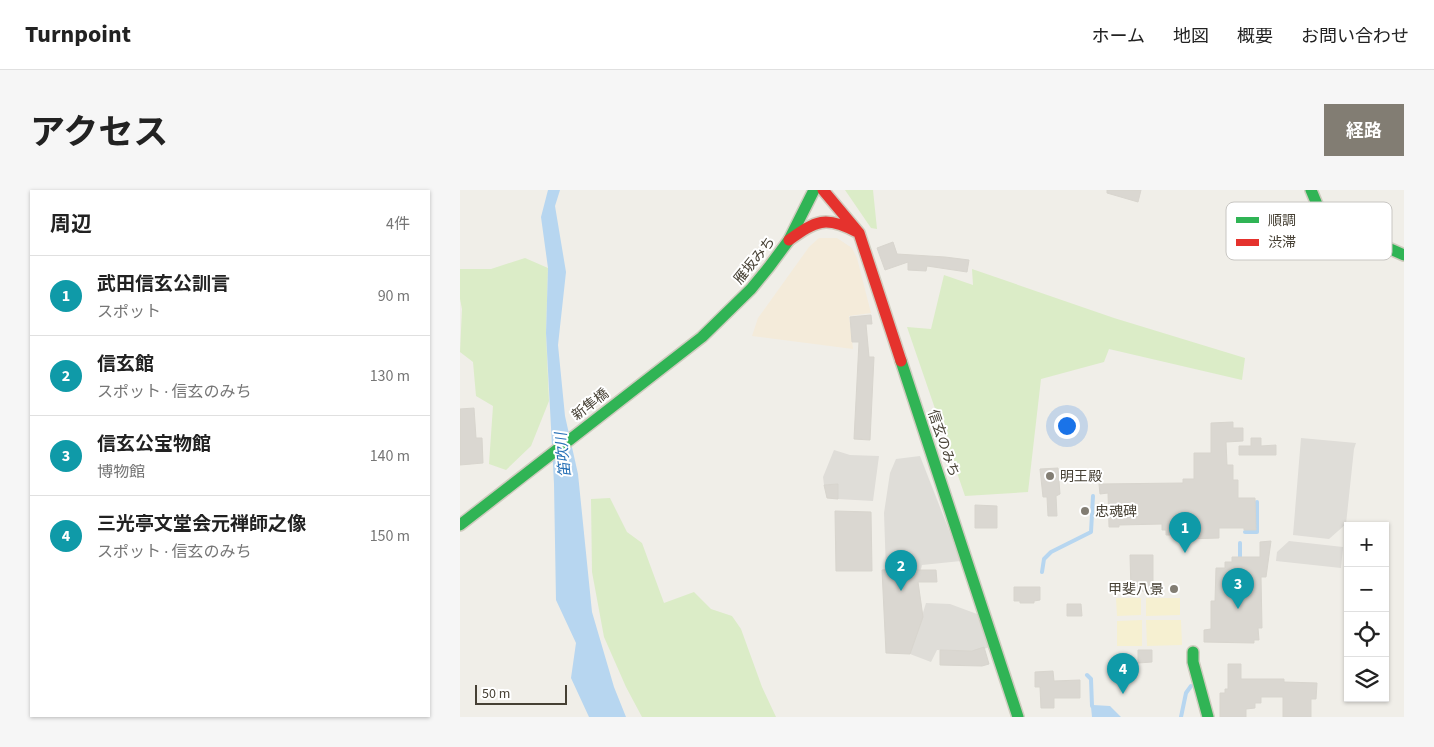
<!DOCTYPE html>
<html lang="ja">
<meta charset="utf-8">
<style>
:root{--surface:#fff;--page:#f6f6f6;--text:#222;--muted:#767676;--line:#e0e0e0;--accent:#827d73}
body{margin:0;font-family:"Source Sans 3","Noto Sans JP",sans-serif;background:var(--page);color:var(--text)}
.controls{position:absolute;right:15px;bottom:15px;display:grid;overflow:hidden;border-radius:0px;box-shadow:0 1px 4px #0004}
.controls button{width:45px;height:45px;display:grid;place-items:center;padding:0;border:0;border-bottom:1px solid var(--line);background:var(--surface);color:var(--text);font:25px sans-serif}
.scale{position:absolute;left:15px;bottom:12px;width:92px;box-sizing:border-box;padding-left:5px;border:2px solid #464034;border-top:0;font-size:14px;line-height:18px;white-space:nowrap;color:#464034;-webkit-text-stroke:4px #fff;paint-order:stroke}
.you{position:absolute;left:606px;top:235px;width:18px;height:18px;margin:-12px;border:4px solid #fff;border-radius:50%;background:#1a73e8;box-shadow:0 0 0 8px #1a73e833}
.badge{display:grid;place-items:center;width:32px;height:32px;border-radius:50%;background:var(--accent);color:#fff;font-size:16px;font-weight:700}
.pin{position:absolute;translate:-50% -41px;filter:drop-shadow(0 1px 2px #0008)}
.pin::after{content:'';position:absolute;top:26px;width:18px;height:15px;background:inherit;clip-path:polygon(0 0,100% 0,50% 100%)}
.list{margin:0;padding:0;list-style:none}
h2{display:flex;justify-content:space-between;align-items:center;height:65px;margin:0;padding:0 20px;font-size:21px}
h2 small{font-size:16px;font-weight:400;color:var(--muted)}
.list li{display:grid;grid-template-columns:32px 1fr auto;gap:15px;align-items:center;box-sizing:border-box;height:80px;padding:0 20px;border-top:1px solid var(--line)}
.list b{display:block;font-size:19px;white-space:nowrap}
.list p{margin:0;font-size:16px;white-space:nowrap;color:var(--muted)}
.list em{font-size:16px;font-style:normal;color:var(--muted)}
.icon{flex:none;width:28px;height:28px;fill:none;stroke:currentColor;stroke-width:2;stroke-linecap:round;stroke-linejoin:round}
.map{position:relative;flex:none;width:944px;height:527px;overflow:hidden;border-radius:0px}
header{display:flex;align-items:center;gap:30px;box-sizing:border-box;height:70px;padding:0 25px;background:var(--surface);border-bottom:1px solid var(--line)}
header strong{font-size:24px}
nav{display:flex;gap:28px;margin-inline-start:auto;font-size:18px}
.intro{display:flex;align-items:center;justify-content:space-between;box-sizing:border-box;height:120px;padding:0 30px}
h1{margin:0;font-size:35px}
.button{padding:12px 22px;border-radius:0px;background:var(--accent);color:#fff;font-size:18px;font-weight:700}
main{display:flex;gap:30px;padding:0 30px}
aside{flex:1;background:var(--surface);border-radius:0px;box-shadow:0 1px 4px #0004}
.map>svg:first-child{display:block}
.commercial{fill:#f4ebda}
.green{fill:#dbecc7}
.sand{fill:#f6f0d1}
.parking{fill:#dfddd8}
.water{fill:#b7d6f0}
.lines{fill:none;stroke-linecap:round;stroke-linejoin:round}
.stream{stroke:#b7d6f0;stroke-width:4}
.building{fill:#dad7d1;stroke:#d8d5ce}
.fast-casing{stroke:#d0ccbf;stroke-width:14}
.jam-casing{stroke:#d0ccbf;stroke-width:14}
.fast{stroke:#30b455;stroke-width:11}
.jam{stroke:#e5322d;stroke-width:11}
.poi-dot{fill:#827d73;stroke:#fff;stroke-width:2}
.labels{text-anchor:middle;stroke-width:4;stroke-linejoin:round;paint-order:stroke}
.street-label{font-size:14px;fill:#464034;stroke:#fff}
.poi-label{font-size:14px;fill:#464034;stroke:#fff;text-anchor:start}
.water-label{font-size:15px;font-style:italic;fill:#2972b7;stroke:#fff}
.key{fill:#fff;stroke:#c8c6c2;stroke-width:1}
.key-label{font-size:14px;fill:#464034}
</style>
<header>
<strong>Turnpoint</strong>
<nav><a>ホーム</a><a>地図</a><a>概要</a><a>お問い合わせ</a></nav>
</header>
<div class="intro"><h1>アクセス</h1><a class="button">経路</a></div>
<main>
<aside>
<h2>周辺<small>4件</small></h2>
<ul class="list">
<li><span class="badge" style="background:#0f9aa8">1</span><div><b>武田信玄公訓言</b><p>スポット</p></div><em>90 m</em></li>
<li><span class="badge" style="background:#0f9aa8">2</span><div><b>信玄館</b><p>スポット · 信玄のみち</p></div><em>130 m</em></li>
<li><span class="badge" style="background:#0f9aa8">3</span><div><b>信玄公宝物館</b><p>博物館</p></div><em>140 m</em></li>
<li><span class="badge" style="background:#0f9aa8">4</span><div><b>三光亭文堂会元禅師之像</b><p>スポット · 信玄のみち</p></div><em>150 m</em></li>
</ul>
</aside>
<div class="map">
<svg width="944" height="527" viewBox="0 0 944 527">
<rect width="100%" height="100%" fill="#f0eee8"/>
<!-- commercial -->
<path class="commercial" d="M359,48H377L392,58L397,68L411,123L389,126L393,159L292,146L298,128L349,57Z"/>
<!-- green -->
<path class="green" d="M385,0H413L417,39L411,38Z
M65,68L88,78L86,143L89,211L71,256L46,280L29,274L33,216L16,206L13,172L0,162L2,119L0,109V79H31Z
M512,79L654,128L785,168L782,190L649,159L644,172L581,189L568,302L505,306L447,137L471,139L484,85L513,95Z
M150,308L167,342L182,353L204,413L234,402L251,419L272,426L281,439L302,497L316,527H182L166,497L144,447L132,382L131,309Z"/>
<!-- sand -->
<path class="sand" d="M656,408H681V425L657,426Z
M686,408H720V425L686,426Z
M682,430V456H657V431Z
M686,430H721L722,455L687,456Z"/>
<!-- parking -->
<path class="parking" d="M841,248L896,253L894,259L886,334L869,349L833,345Z
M374,260L390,265L419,266L413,311L378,309V294L364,295L363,287Z
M460,266L501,371L462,375L460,383L426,382L424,323L430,283L436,269Z
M829,351L883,357L881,378L816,371L817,362Z
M466,413L490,414L517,424L529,457L519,461L477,460L471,472L450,464Z"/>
<!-- water -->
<path class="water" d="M88,0H100L95,16L106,82L98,155L105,226L118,284L132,422L154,497L166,527H129L111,488L116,453L96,410L94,294L86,143L88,78L81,27Z
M633,515L650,516L661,527H632L631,517Z"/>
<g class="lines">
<!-- stream -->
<path class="stream" d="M785,342H797V312
M780,353V370
M582,382L584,369L591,362L631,342L633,306
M627,485L631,489L632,516
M721,527L726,503L731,496"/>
</g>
<!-- building -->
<path class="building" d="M647,0H681L678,12L647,3Z
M433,52L437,64L485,67L509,70L507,82L467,76L466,81L448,80V72L425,80L417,58Z
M411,125L412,134H406L409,167H414L410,250L394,249L399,152H392L390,127Z
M14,218L16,248H22L23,273L0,275V219Z
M773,232V238H783V251L766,252L767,275H773V290H778V308H795L796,340H784V338H759V348L724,349V345H706V340H702V334L659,335V337H649L648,303L640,304L639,294L723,293V289H734V263H751V233Z
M791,248H801V256L816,255V265H779V256H791Z
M598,278L600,304L596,306L597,326H588L587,307H583L580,279Z
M378,294V309L367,308L364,295Z
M515,315L537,316V338H515Z
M375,321L411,322L412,381H376Z
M811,351L806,387H801L802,438H798L799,450H794V453L744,452V440L751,439V411H755L756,378H765V372H772V367H800V352Z
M670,365H693V401H671Z
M456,378L457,380H476L477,392H458L463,427L450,464L426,463L422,380Z
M554,397H580V410L574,411V413H560V411H554Z
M607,414H621L622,426H607Z
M524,457L529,474L522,476L480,475V460L512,461Z
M678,460H692V472L678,473Z
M768,474H781V489H824V492L857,493L856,509H851V527H823V507H801V513H795V518L786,519V527H760V503H765V499H768Z
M593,481L594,491L620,490V508H594V518H581L580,497H575V482Z"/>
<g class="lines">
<!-- fast casing -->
<g class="fast-casing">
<path id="fast" d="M851,0L861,24L869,32L944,65
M441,171L558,527
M0,335L242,147L291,99L309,77L329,50L354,0
M733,462V472L748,527"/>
</g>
<!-- jam casing -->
<g class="jam-casing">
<path id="jam" d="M363,0L399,43L441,171
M329,50C356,31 365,25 397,42"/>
</g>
<!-- fast -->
<use href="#fast" class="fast"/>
<!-- jam -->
<use href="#jam" class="jam"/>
</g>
<!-- markers -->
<g class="poi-dot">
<circle cx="590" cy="286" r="5"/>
<circle cx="625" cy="321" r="5"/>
<circle cx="714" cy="399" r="5"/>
</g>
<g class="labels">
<!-- street labels -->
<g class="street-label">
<text transform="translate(294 70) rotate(-51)" y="5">雁坂みち</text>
<text transform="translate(130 214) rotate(-38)" y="5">新隼橋</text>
<text transform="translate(484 253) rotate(71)" y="5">信玄のみち</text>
</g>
<!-- poi labels -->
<g class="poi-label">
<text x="600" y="291">明王殿</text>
<text x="635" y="326">忠魂碑</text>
<text x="704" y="404" text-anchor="end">甲斐八景</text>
</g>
<!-- water labels -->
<g class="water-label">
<text transform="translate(103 265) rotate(-96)" y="5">笛吹川</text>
</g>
</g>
<!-- legend -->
<rect x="766" y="12" width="166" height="58" rx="8" class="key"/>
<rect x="776" y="27" width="23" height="6" fill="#30b455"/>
<rect x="776" y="49" width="23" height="7" fill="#e5322d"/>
<g class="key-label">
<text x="808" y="35">順調</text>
<text x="808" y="57">渋滞</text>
</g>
</svg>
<div class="controls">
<button>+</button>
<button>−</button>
<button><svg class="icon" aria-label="locate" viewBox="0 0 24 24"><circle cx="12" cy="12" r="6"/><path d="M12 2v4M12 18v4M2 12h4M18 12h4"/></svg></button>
<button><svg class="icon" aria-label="layers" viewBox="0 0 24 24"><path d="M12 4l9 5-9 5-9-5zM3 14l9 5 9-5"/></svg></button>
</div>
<div class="scale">50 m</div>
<div class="you"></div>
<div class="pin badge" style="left:725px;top:363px;background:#0f9aa8">1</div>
<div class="pin badge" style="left:441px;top:401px;background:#0f9aa8">2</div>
<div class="pin badge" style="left:778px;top:419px;background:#0f9aa8">3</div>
<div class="pin badge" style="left:663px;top:504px;background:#0f9aa8">4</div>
</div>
</main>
